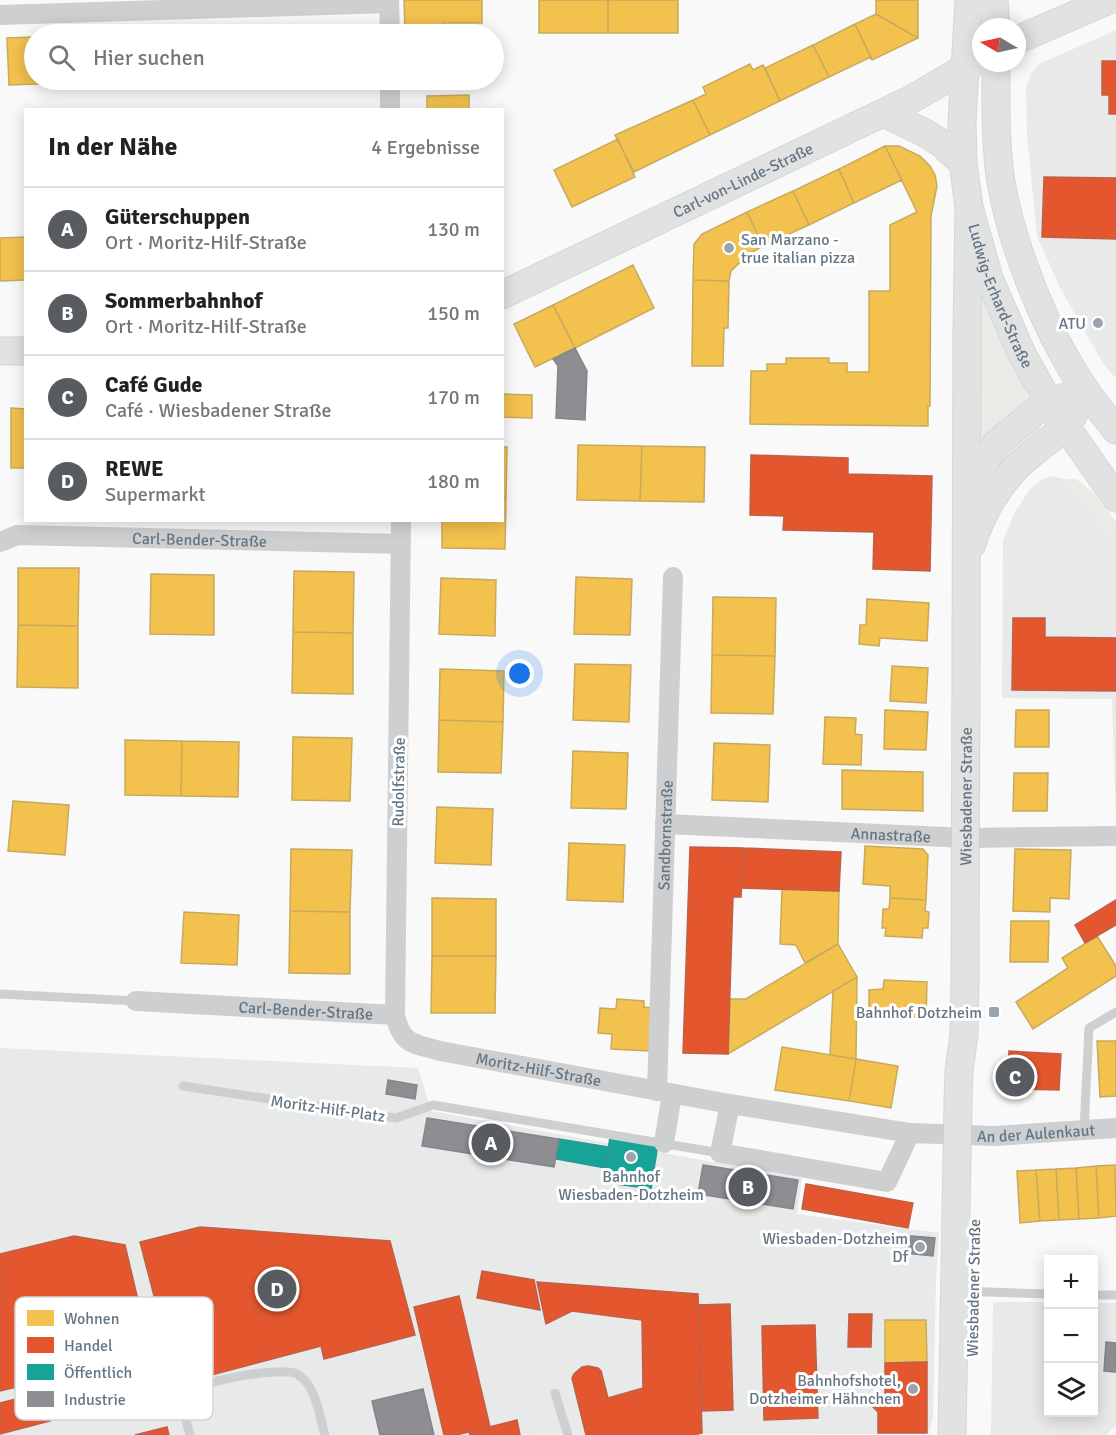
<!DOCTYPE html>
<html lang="de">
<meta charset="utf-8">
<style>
:root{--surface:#fff;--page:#f6f6f6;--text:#222;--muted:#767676;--line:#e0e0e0;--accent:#585c60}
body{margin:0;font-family:Signika,sans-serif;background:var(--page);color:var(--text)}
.controls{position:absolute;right:18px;bottom:18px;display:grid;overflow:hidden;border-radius:0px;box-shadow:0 3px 15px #0003}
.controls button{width:54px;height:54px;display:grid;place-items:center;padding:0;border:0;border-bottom:2px solid var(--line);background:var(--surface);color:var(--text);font:30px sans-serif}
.compass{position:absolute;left:972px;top:18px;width:54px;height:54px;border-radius:50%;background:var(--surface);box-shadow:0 3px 15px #0003;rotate:279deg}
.you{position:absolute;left:520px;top:674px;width:21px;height:21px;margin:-15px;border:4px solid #fff;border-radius:50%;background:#1a73e8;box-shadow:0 0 0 9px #1a73e833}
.badge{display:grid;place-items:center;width:39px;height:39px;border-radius:50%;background:var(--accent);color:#fff;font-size:20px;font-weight:700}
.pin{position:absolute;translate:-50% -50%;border:3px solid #fff;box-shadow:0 2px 6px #0006}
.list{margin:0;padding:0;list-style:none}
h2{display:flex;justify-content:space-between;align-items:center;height:78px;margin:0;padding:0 24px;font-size:26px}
h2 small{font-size:20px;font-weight:400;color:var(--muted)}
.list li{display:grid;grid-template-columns:39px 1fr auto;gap:18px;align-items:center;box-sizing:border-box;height:84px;padding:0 24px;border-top:2px solid var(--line)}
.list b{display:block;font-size:22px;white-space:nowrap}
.list p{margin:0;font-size:20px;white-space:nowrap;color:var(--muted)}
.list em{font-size:20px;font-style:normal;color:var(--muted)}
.icon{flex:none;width:33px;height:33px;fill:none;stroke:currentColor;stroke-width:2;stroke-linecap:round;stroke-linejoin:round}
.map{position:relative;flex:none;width:1116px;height:1435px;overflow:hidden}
.search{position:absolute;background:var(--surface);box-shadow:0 3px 15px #0003;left:24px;top:24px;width:480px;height:66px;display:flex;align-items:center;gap:15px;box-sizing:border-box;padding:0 21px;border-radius:33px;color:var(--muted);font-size:22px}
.panel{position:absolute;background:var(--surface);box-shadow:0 3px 15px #0003;left:24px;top:108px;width:480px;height:414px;border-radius:0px}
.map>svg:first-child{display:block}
.built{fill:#e8e9e9}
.green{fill:#e8ebe6}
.homes{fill:#f2c14e;stroke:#c8aa5e;stroke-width:1.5}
.shops{fill:#e4572e;stroke:#be6048;stroke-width:1.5}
.public{fill:#17a398;stroke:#2e9692;stroke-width:1.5}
.industry{fill:#8d8d92;stroke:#81868e;stroke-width:1.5}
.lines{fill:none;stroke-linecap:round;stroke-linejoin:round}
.secondary-casing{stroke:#d5d6d7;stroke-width:29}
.lane{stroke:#cecfd0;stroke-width:9}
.street{stroke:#cecfd0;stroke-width:20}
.secondary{stroke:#e1e2e2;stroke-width:27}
.poi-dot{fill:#99a4ac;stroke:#fff;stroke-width:2}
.labels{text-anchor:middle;stroke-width:6;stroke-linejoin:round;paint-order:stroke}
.street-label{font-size:16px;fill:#657683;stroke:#fff}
.poi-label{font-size:16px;fill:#657683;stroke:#fff;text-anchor:end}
.key{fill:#fff;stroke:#d1d6da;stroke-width:1.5}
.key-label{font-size:16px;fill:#657683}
</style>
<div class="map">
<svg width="1116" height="1435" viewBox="0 0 1116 1435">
<rect width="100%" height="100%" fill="#f9f9f9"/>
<!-- built -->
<path class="built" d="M1116,30V378L1104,365L1060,288L1037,236L1027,136L1026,88L1031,73L1039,64Z
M1052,476L1065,479L1116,541V818L1112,699L1002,698L1003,540L1015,512L1030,489L1041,480Z
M0,1048L418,1068L431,1111L802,1178L797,1214L939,1233L936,1279L933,1417L929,1434L0,1435Z
M993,1302H1048V1412H1094V1303H1116V1425L1106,1435H991Z"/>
<!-- green -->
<path class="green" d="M974,288L979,290L1030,401L981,445Z
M1038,423L1041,425L1040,430L990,483L984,481L998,457Z
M1065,479H1076L1094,493L1116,522V541Z
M700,1200L766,1212L765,1224L699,1203Z"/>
<!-- homes -->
<path class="homes" d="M404,0H482V23H443V30H405Z
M539,0H608V33H539Z
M608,0H678V33H608Z
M876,0H918V38L876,14Z
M876,14L918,38L872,60L855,24Z
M855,24L871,57L829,77L813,45Z
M207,29H299V34H207Z
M34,37V80H90V82L9,85L7,38Z
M813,45L829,77L780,101L765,68Z
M750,64L753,70L763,65L780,101L710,135L693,100L706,94L703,87Z
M90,80H170V84L90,87Z
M469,95V110H427V96Z
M693,100L710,135L634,172L615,135Z
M618,139L635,177L572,207L554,170Z
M885,146L902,180L854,203L839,169Z
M885,146H899L920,156L930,166L935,175L937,186L931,216L930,406H928V426L750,424L751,371H767V364H786V358H829V363H847V372H869V291H890V225L917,212Z
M839,169L854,203L809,225L793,191Z
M793,191L809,225L763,246L747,212Z
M747,212L763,246L749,254L731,271L729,281L693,280L694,244L702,234Z
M26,237V280L0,281V238Z
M633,265L654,308L575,348L553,305Z
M693,280L729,281L728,328H724L723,366H692Z
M553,305L575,348L535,367L514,324Z
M502,394L532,395V418L502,417Z
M11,408L26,409V468H11Z
M578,445L642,446L640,501L577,500Z
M642,446L705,447L704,502L640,501Z
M502,447H507L506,498H502Z
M502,498H506L505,549L442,548V520H502Z
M18,568H79L78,626L18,625Z
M294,571L354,572L353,633L293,632Z
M151,574L214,575V635L150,634Z
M576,577L632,579L630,635L574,634Z
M441,578L496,580L495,636L439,634Z
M713,597L776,598L775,656L712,655Z
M867,599L929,603L927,641L880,638L879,646L859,644L860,625H866Z
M18,625L78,626V688L17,687Z
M293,632L353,633V694L292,693Z
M712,655L775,656L773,714L711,713Z
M575,664L631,665L629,722L573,720Z
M892,666L928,668L926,703L890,701Z
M440,669L504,671L503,722L439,720Z
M885,710L928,712L926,750L884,749Z
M1016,710H1049V747H1015Z
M825,717L856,718L855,734L862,735L861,765L823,764Z
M439,720L503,722L501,773L438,772Z
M293,737L352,738L350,801L292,800Z
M125,740L182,741L181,796L125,795Z
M182,741L239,742L238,797L181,796Z
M714,743L770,745L768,802L712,800Z
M573,751L628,753L626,809L571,808Z
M842,770L923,772V811L842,809Z
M1014,773H1048L1047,811H1013Z
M13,801L69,805L65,855L8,851Z
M437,807L493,809L491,865L435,863Z
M569,843L625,845L623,902L567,900Z
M865,846L923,849L928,855L926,900L890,898V886L863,884Z
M291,849L352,850L350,912L290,911Z
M1015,849L1071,850L1069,899L1050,898V912L1013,911Z
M782,889L839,891L838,944L805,963L796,945L780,944Z
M432,898L496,899V956H432Z
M890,898L926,900L925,911L929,912L928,928H923L922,938L885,936L886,928H882L883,909H889Z
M290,911L350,912V974L289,973Z
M184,912L239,915L237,965L181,963Z
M1011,921H1049L1048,962H1010Z
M1097,936L1116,966V976L1033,1029L1016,1002L1068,968L1062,958Z
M838,944L857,977L728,1054L730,999H746Z
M432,956H496L495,1013H431Z
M857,977L856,1059L830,1055L833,991Z
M884,980L927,982L926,1017H878L869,1011V990L883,989Z
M617,999L644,1001V1007L652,1008L649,1051L611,1049L612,1034L598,1033L600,1008L616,1009Z
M1097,1041H1116V1096L1100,1097Z
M782,1047L856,1059L849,1101L775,1090Z
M856,1059L898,1066L891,1108L849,1101Z
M1115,1165L1116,1216L1099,1218L1096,1166Z
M1096,1166L1099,1218L1079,1219L1076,1168Z
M1076,1168L1079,1219L1059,1220L1056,1169Z
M1056,1169L1059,1220L1040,1221L1036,1170Z
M1036,1170L1040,1221L1020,1223L1017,1171Z
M885,1320H926L927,1362L885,1363Z"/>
<!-- shops -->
<path class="shops" d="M1102,61H1116V114H1109V95H1102Z
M1044,177L1116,178V239L1042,237Z
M751,455L848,458V474L932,476L930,571L873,569L874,532L783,530L784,516L750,515Z
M1013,618H1045V637L1116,638V691L1012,690Z
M690,847L743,848L741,897H733L728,1054L683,1053Z
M743,848L841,852L839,891L741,888Z
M1116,900V925L1085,943L1075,925Z
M1009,1051L1061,1054L1059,1090L1016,1089V1076H1008Z
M806,1184L913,1203L908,1228L802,1209Z
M200,1227L390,1241L415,1335L324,1359L321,1346L177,1384L140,1242Z
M74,1236L125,1245L151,1355L0,1391V1254Z
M482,1271L534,1280L540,1310L477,1298Z
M537,1282L698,1294L702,1433L694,1435H586L572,1378L574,1374L582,1367L588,1366L598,1368L601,1371L608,1398L643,1388L642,1320L572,1311L546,1324Z
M459,1296L490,1427L456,1435H444L414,1307Z
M730,1304L733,1410L702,1411L698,1305Z
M849,1314H872L871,1347H848Z
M815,1325L818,1418L764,1420L762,1326Z
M927,1362V1433H878V1412L864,1398H885V1363Z
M43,1392L50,1421L0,1434V1403Z
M517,1420L520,1435H470L469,1432Z
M167,1427L169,1435H135Z"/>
<!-- public -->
<path class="public" d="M610,1137L658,1144L651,1189L603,1182Z
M559,1139L609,1147L605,1168L556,1159Z"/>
<!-- industry -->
<path class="industry" d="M575,348L587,371L585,420L556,418L558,366L553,359Z
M388,1080L417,1085L415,1099L386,1094Z
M427,1118L559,1139L554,1167L422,1146Z
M703,1165L798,1180L793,1209L698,1194Z
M911,1236L935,1238L933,1256L905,1253L906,1240Z
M1106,1342L1116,1343V1372L1104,1371Z
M423,1389L434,1435H380L372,1401Z"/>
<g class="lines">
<!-- secondary casing -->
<g class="secondary-casing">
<g id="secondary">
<path id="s6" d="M969,0L962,122L963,163L969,207L989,278L1022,354L1048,401L1116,498"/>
<path d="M994,0L996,27"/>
<path d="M1017,40L1109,0"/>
<path d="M996,63C996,102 995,144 1001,182C1013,250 1048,337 1088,394C1096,406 1107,418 1116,430"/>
<path d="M884,113L925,133L941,143L963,163"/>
<path id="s7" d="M502,295L912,99L977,61"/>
<path d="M0,351H26"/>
<path d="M969,493L979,470L997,443L1048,401L1065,397"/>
<path d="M972,544C980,518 994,492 1013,471C1032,450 1058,438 1074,414"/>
<path id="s8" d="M952,1435L958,1101L959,1071L964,1034L965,978L967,329L969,207"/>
</g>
</g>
<!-- lane -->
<path class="lane" d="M0,994L136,1001
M183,1086L396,1118L433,1105L720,1153
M1084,1130L1089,1028L1116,1012
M958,1291L1048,1294
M1094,1295H1116
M555,1393L568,1435
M190,1435C187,1422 180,1408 187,1395C195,1381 282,1366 297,1374C316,1385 319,1415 325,1435"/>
<!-- street -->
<g class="street">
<path d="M389,0L390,34"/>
<path d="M0,15L389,3"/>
<path d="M390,80V110"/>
<path id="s1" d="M401,520L395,1015C402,1046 414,1043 440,1051L730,1104L910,1133L994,1136L1116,1128"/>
<path id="s2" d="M0,542L17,535L401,544"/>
<path id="s3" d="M665,824L966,838L1116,836"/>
<path id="s4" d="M136,1001L395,1015"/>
<path id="s5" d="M657,1091L673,577"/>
<path d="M730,1104L720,1153L887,1182L910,1133"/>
<path d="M664,1143L672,1094"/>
</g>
<!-- secondary -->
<use href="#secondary" class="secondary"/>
</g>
<!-- markers -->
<g class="poi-dot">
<circle cx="729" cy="248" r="6"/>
<circle cx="1098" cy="323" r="6"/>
<rect x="988" y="1006" width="12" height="12" rx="3"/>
<circle cx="631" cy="1157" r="6"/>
<circle cx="920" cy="1247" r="6"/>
<circle cx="913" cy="1389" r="6"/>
</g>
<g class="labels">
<!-- street labels -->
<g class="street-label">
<text dy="6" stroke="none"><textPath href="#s7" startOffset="267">Carl-von-Linde-Straße</textPath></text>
<text dy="6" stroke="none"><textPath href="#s6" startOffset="302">Ludwig-Erhard-Straße</textPath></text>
<text dy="6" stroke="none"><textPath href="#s2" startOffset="201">Carl-Bender-Straße</textPath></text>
<text transform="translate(398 782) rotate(-89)" y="6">Rudolfstraße</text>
<text dy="6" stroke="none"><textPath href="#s8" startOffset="639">Wiesbadener Straße</textPath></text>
<text dy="6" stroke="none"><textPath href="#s5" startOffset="256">Sandbornstraße</textPath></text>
<text dy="6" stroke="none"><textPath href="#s3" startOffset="226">Annastraße</textPath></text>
<text dy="6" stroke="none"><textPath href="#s4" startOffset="170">Carl-Bender-Straße</textPath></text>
<text dy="6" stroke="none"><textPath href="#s1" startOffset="658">Moritz-Hilf-Straße</textPath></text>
<text transform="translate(328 1108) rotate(8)" y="6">Moritz-Hilf-Platz</text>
<text dy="6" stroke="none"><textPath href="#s1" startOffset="1161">An der Aulenkaut</textPath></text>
<text transform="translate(973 1288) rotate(-89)" y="6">Wiesbadener Straße</text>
</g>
<!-- poi labels -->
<g class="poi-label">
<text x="741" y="245" text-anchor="start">San Marzano -<tspan x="741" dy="18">true italian pizza</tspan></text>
<text x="1086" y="329">ATU</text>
<text x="982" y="1018">Bahnhof Dotzheim</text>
<text x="631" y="1182" text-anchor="middle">Bahnhof<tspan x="631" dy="18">Wiesbaden-Dotzheim</tspan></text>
<text x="908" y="1244">Wiesbaden-Dotzheim<tspan x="908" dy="18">Df</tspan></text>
<text x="901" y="1386">Bahnhofshotel,<tspan x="901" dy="18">Dotzheimer Hähnchen</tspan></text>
</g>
</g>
<!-- legend -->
<rect x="15" y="1297" width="198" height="123" rx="9" class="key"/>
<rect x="27" y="1310" width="27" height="16" fill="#f2c14e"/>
<rect x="27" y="1337" width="27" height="16" fill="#e4572e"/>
<rect x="27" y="1364" width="27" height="16" fill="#17a398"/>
<rect x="27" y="1391" width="27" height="16" fill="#8d8d92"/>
<g class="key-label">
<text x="64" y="1324">Wohnen</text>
<text x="64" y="1351">Handel</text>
<text x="64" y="1378">Öffentlich</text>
<text x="64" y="1405">Industrie</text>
</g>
</svg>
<div class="controls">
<button>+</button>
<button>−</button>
<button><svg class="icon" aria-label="layers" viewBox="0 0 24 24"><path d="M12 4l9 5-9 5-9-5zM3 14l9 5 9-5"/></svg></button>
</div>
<svg class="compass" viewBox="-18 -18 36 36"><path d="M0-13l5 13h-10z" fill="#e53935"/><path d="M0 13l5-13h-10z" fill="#767676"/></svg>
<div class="you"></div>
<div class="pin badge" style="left:491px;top:1143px">A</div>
<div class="pin badge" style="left:748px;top:1187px">B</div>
<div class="pin badge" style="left:1015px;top:1077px">C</div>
<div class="pin badge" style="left:277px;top:1289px">D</div>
<div class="search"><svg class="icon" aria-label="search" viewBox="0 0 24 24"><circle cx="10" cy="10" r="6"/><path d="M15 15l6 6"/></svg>Hier suchen</div>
<section class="panel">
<h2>In der Nähe<small>4 Ergebnisse</small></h2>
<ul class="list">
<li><span class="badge">A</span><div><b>Güterschuppen</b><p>Ort · Moritz-Hilf-Straße</p></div><em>130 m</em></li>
<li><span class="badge">B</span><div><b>Sommerbahnhof</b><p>Ort · Moritz-Hilf-Straße</p></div><em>150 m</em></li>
<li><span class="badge">C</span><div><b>Café Gude</b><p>Café · Wiesbadener Straße</p></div><em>170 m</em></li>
<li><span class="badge">D</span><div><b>REWE</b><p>Supermarkt</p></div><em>180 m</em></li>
</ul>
</section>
</div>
